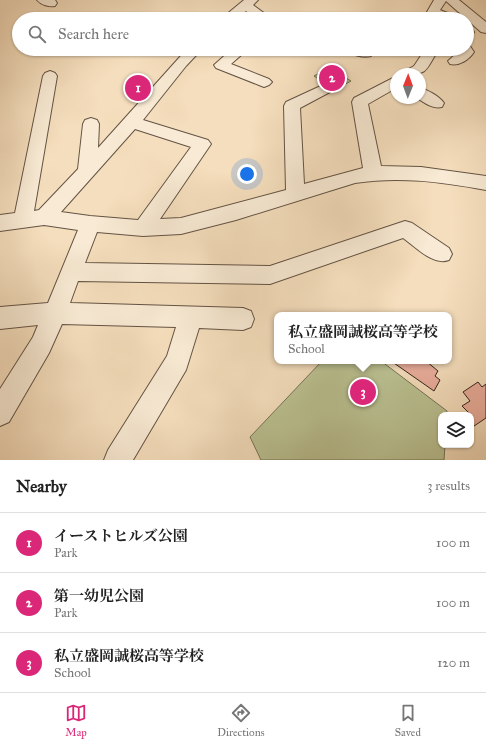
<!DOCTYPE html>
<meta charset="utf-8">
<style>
:root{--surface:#fff;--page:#f2f2f2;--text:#222;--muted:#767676;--line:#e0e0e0;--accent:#db2777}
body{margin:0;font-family:"IM FELL Great Primer","Noto Serif JP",serif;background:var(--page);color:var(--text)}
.controls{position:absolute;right:12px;bottom:12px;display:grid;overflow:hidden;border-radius:8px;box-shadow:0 1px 3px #0004}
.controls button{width:36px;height:36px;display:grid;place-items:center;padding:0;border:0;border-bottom:1px solid var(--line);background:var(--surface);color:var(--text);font:20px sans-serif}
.compass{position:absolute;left:390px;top:68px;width:36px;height:36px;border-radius:50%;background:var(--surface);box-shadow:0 1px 3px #0004;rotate:1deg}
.you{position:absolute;left:247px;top:174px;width:14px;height:14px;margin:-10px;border:3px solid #fff;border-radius:50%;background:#1a73e8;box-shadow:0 0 0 6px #1a73e833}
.badge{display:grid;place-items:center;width:26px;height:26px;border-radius:50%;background:var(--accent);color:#fff;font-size:13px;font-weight:700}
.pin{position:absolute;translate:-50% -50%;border:2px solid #fff;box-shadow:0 1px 4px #0006}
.popup{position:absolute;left:274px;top:312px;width:178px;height:52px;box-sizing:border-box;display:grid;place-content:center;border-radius:8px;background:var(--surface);filter:drop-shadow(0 1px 3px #0005);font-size:13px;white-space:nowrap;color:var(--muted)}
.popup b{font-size:15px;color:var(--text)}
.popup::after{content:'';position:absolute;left:50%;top:100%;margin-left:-8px;border:8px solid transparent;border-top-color:var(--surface)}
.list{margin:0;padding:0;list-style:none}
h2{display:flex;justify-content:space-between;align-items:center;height:52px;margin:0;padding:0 16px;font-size:17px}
h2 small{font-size:13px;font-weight:400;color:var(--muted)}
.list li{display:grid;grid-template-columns:26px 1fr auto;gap:12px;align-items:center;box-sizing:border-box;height:60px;padding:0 16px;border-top:1px solid var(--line)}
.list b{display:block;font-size:15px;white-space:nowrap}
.list p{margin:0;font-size:13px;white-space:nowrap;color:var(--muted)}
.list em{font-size:13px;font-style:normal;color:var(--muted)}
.icon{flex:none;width:22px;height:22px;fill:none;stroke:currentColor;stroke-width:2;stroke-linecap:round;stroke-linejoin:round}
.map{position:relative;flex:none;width:486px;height:460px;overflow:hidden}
.search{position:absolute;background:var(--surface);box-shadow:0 1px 3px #0004;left:12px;right:12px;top:12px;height:44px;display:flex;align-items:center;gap:10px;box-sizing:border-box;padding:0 14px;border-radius:22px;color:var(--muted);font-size:15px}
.sheet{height:232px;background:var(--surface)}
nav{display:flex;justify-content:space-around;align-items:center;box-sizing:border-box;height:56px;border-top:1px solid var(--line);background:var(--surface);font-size:11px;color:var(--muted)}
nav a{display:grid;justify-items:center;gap:2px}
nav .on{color:var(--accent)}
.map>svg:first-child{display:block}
.green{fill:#bac192;stroke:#767357}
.building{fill:#eaae9d;stroke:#33251c}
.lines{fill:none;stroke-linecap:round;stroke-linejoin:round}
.minor-casing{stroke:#645344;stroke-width:2}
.minor{fill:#f8ead4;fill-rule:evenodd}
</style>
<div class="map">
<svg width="486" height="460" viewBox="0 0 486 460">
<rect width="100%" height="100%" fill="#f5debd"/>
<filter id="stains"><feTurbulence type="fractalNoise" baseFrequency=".005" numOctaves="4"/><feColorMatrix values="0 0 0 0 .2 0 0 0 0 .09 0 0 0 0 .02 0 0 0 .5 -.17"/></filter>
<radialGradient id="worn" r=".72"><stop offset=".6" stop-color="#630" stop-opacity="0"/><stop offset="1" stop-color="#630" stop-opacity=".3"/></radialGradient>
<!-- green -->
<path class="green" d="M330,68L351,81L334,90L314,76Z
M133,82L151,87L143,95L125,90Z
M322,361H381L447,411V415H441V445H445L444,460H261L250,437Z"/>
<!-- building -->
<path class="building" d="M391,361H426L438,371L435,376L440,380L434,391Z
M478,382L482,387L486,384V418L471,428V415L462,406L470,401L463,392Z"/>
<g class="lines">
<!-- minor casing -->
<g class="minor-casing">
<path id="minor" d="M37,0H55L57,3L55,6C49,7 41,5 37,0Z
M244,0H258L253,5L272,19H256L246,11L236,19H221Z
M434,0H459L486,22V33L481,32L446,1L440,10L455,16L457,19C447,19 433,21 427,12Z
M467,28L472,29L474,32L472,36L467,37Z
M467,45L470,46L474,52C469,60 459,66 450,64L448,61L459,51L458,49H467Z
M187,49H202L186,66L143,120L208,140L211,144L160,219L181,218L286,190L284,106L286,102L325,84L330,86L333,89L330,92L300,108L304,184L363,168L352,102L354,98L391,79L396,77V88L368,104L381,166L421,167L486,176V190C442,182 400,176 355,183L236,220L181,234L143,236L97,232L85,263L270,266L405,221L412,223L449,248L452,254L449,260C433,266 416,247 403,238L270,284L78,281L70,303L243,308L251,311L254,319L251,327L243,330L199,328L186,370L133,460H104L108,450L167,356L176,327L62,324L49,353L9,422L0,426V389L33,337L38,325L0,329V307L48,303L78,230L44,225L0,231V215L15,213L43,76L45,73L50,71L55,73L57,76L34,211L39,210L78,169L83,124L85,120L91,118L97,120L99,124L98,148ZM135,129L191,147L138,220L90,216L61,212Z
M232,49H248L231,64L269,79L272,82L269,85L264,87L259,85L216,68L214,65Z
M345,49H367L371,50L373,53L371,56C364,58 349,55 345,49Z
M412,49H435L437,52C424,73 428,74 403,74L405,71L414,66L422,54L414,52Z
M420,88C428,90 439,96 444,103L442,107C432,109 425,103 417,98H420Z"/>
</g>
<!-- minor -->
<use href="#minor" class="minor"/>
</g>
<rect width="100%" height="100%" filter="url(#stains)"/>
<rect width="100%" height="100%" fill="url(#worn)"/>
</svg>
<div class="controls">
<button><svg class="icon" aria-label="layers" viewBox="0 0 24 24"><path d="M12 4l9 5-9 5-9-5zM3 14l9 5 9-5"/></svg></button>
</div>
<svg class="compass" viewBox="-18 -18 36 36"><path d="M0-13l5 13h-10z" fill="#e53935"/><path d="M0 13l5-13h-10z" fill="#767676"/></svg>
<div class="you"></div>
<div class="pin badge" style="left:138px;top:88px">1</div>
<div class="pin badge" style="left:332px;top:78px">2</div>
<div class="pin badge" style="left:363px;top:392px">3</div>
<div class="popup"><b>私立盛岡誠桜高等学校</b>School</div>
<div class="search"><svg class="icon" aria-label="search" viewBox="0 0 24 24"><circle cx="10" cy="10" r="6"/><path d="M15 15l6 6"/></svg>Search here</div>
</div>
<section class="sheet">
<h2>Nearby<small>3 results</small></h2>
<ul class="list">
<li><span class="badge">1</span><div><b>イーストヒルズ公園</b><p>Park</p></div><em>100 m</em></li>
<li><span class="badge">2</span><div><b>第一幼児公園</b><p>Park</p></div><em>100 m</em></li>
<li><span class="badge">3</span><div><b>私立盛岡誠桜高等学校</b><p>School</p></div><em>120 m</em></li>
</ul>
</section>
<nav>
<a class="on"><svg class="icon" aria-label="map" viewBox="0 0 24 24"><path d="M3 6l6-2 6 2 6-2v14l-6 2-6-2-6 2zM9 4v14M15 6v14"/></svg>Map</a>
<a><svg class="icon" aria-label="directions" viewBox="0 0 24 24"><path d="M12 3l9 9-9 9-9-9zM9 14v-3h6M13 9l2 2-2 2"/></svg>Directions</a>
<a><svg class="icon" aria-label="saved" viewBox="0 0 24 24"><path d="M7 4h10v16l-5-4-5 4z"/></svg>Saved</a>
</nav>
